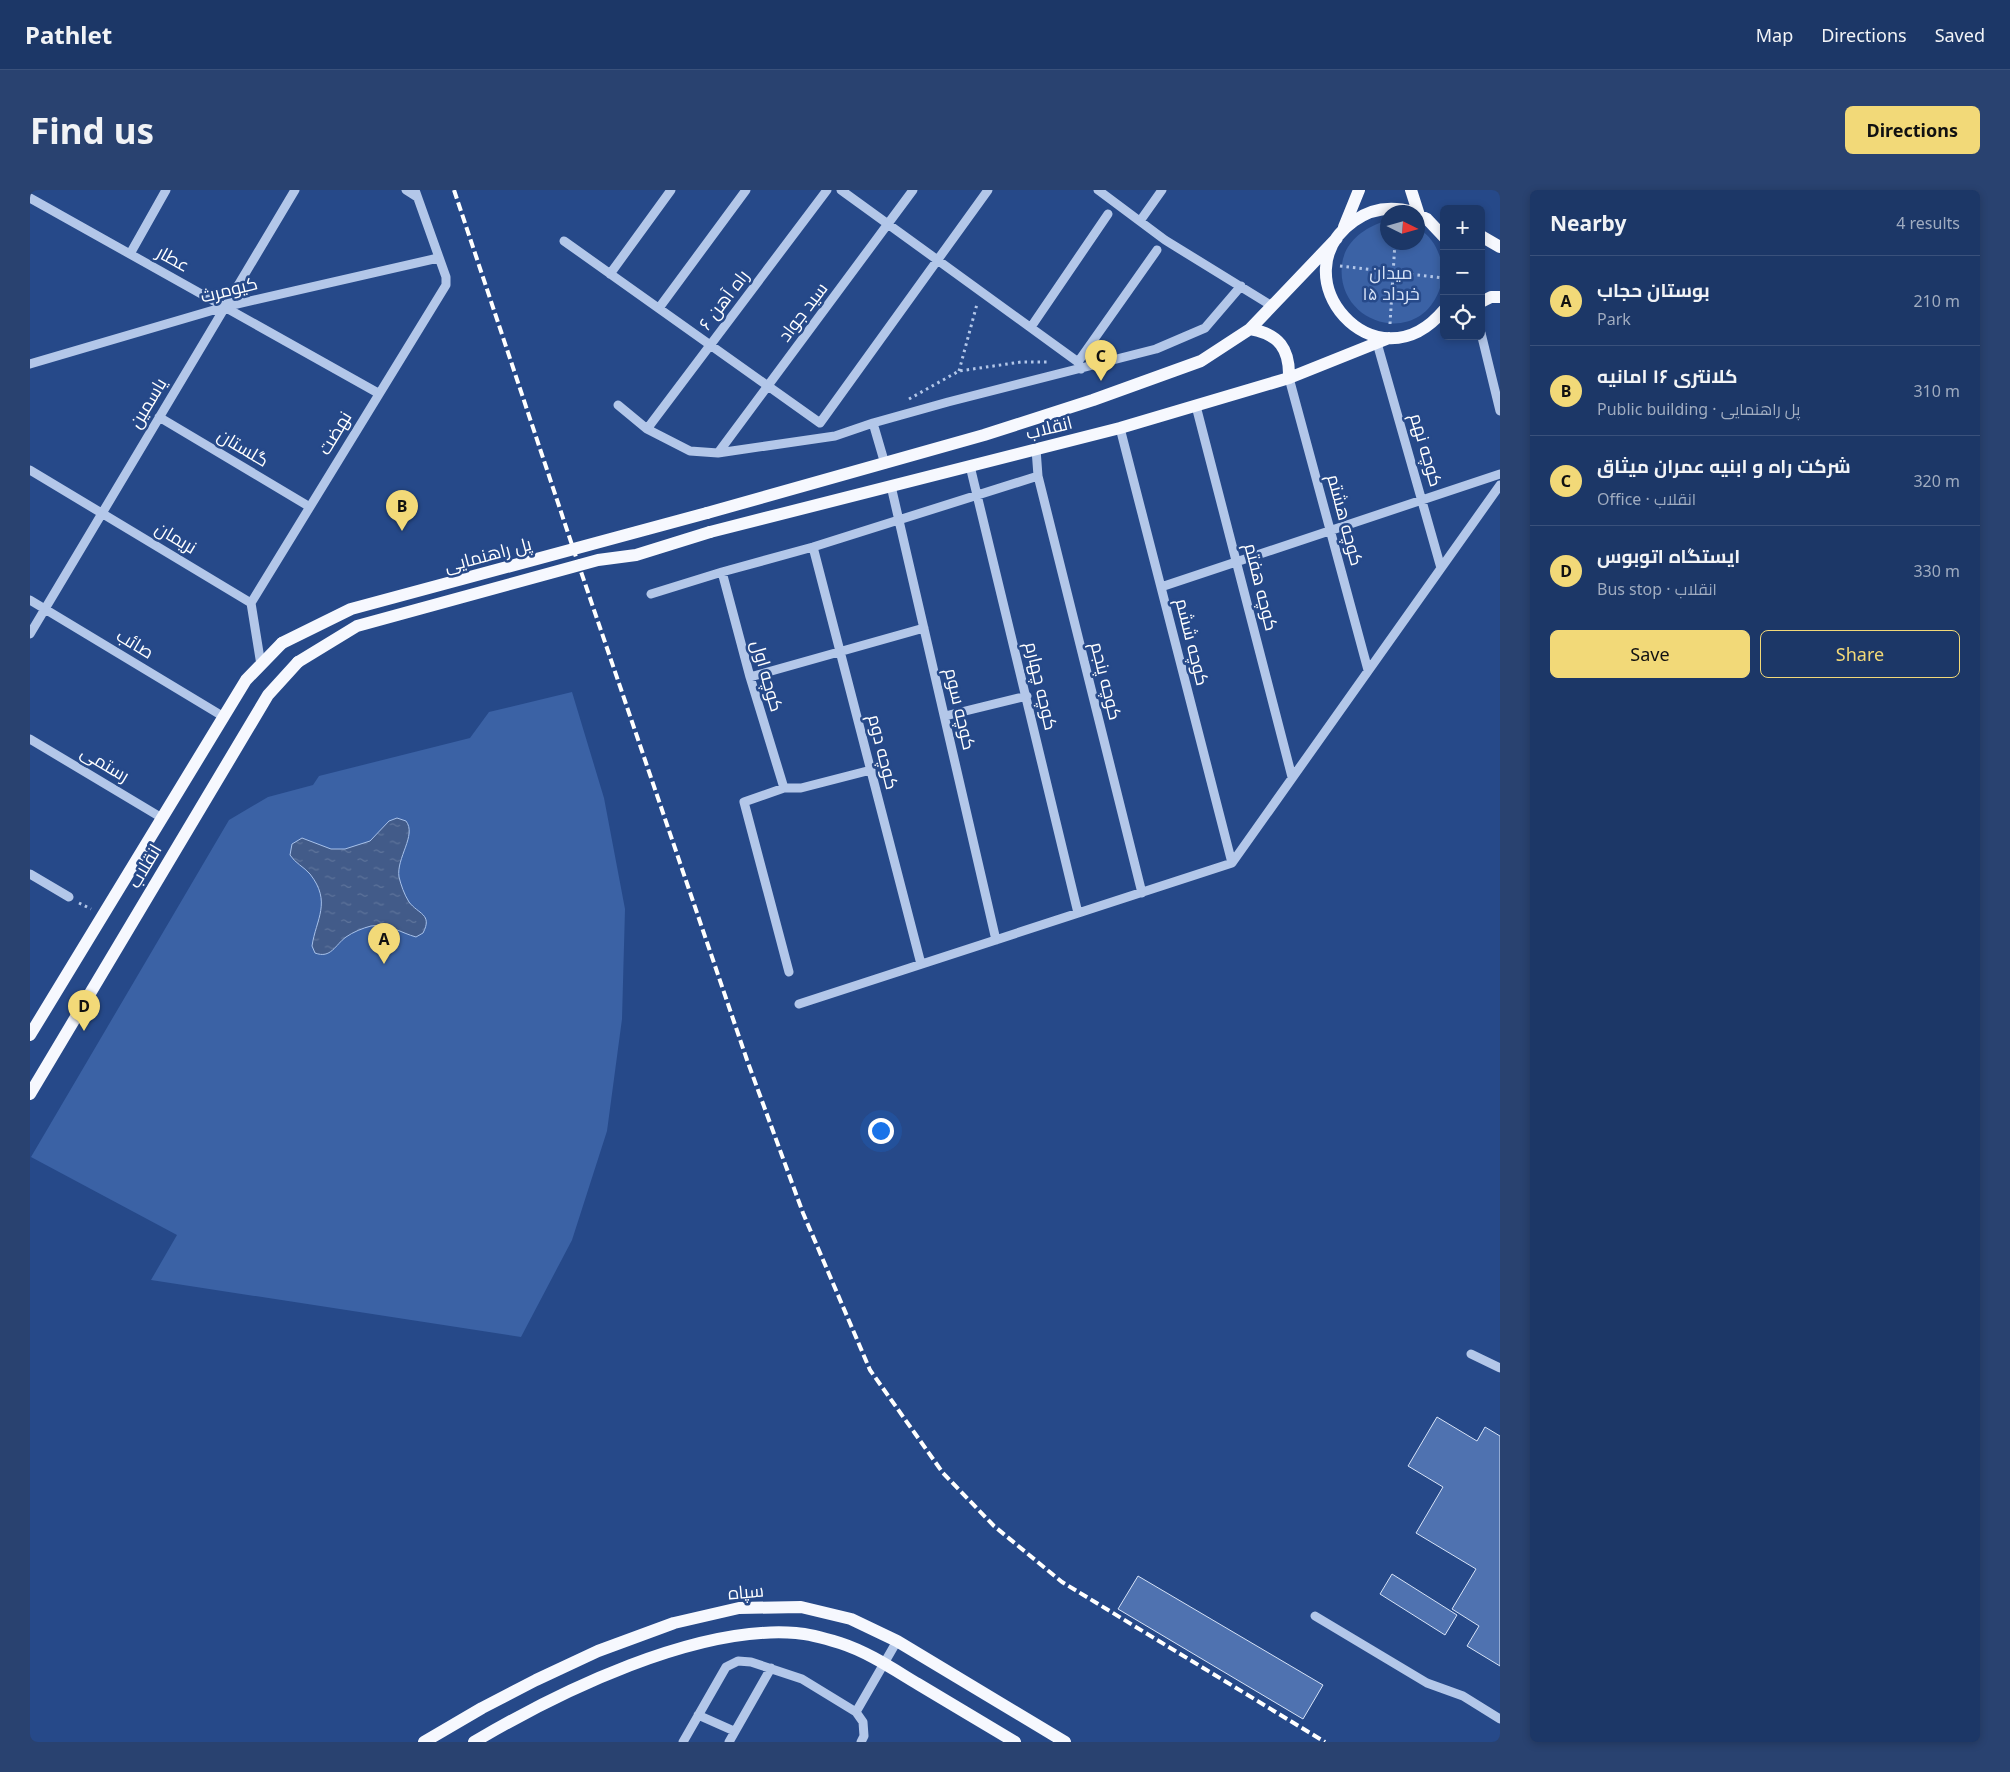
<!DOCTYPE html>
<meta charset="utf-8">
<style>
:root{--surface:#1c3767;--page:#294270;--text:#f1f3f6;--muted:#a0acc0;--line:#3a517b;--accent:#f2d978}
body{margin:0;font-family:"Noto Sans",Cairo,sans-serif;background:var(--page);color:var(--text)}
.controls{position:absolute;right:15px;top:15px;display:grid;overflow:hidden;border-radius:8px;box-shadow:0 2px 8px #0003}
.controls button{width:45px;height:45px;display:grid;place-items:center;padding:0;border:0;border-bottom:1px solid var(--line);background:var(--surface);color:var(--text);font:25px sans-serif}
.compass{position:absolute;left:1350px;top:15px;width:45px;height:45px;border-radius:50%;background:var(--surface);box-shadow:0 2px 8px #0003;rotate:95deg}
.you{position:absolute;left:850px;top:940px;width:18px;height:18px;margin:-12px;border:4px solid #fff;border-radius:50%;background:#1a73e8;box-shadow:0 0 0 8px #1a73e833}
.badge{display:grid;place-items:center;width:32px;height:32px;border-radius:50%;background:var(--accent);color:#111;font-size:16px;font-weight:700}
.pin{position:absolute;translate:-50% -41px;filter:drop-shadow(0 1px 2px #0008)}
.pin::after{content:'';position:absolute;top:26px;width:18px;height:15px;background:inherit;clip-path:polygon(0 0,100% 0,50% 100%)}
.list{margin:0;padding:0;list-style:none}
h2{display:flex;justify-content:space-between;align-items:center;height:65px;margin:0;padding:0 20px;font-size:21px}
h2 small{font-size:16px;font-weight:400;color:var(--muted)}
.list li{display:grid;grid-template-columns:32px 1fr auto;gap:15px;align-items:center;box-sizing:border-box;height:90px;padding:0 20px;border-top:1px solid var(--line)}
.list b{display:block;font-size:19px;white-space:nowrap}
.list p{margin:0;font-size:16px;white-space:nowrap;color:var(--muted)}
.list em{font-size:16px;font-style:normal;color:var(--muted)}
.actions{display:flex;gap:10px;padding:15px 20px}
.actions a{flex:1;padding:11px 0;border:1px solid var(--accent);border-radius:8px;text-align:center;font-size:18px;color:var(--accent)}
.actions .main{background:var(--accent);color:#111}
.icon{flex:none;width:28px;height:28px;fill:none;stroke:currentColor;stroke-width:2;stroke-linecap:round;stroke-linejoin:round}
.map{position:relative;flex:none;width:1470px;height:1552px;overflow:hidden;border-radius:8px}
header{display:flex;align-items:center;gap:30px;box-sizing:border-box;height:70px;padding:0 25px;background:var(--surface);border-bottom:1px solid var(--line)}
header strong{font-size:24px}
nav{display:flex;gap:28px;margin-inline-start:auto;font-size:18px}
.intro{display:flex;align-items:center;justify-content:space-between;box-sizing:border-box;height:120px;padding:0 30px}
h1{margin:0;font-size:35px}
.button{padding:12px 22px;border-radius:8px;background:var(--accent);color:#111;font-size:18px;font-weight:700}
main{display:flex;gap:30px;padding:0 30px}
aside{flex:1;background:var(--surface);border-radius:8px;box-shadow:0 2px 8px #0003}
.map>svg:first-child{display:block}
.park{fill:#3b62a5}
.water{fill:url(#water-ripples);stroke:#a7c1ea}
.building{fill:#4f72b0;stroke:#d7e3f7}
.lines{fill:none;stroke-linecap:round;stroke-linejoin:round}
.path{stroke:#b3c7e9;stroke-width:3;stroke-dasharray:2.5 4;stroke-linecap:butt}
.minor{stroke:#b3c7e9;stroke-width:9}
.major{stroke:#f6f8fe;stroke-width:12}
.rail{stroke:#fff;stroke-width:4;stroke-dasharray:9 4;stroke-linecap:butt}
.major-bridge{stroke:#f6f8fe;stroke-width:12}
.labels{text-anchor:middle;stroke-width:5;stroke-linejoin:round;paint-order:stroke}
.street-label{font-size:18px;fill:#fff;stroke:#264989}
.park-label{font-size:18px;fill:#d7e3f7;stroke:#264989}
</style>
<header>
<strong>Pathlet</strong>
<nav><a>Map</a><a>Directions</a><a>Saved</a></nav>
</header>
<div class="intro"><h1>Find us</h1><a class="button">Directions</a></div>
<main>
<div class="map">
<svg width="1470" height="1552" viewBox="0 0 1470 1552">
<defs>
<pattern id="water-ripples" width="26" height="14" patternUnits="userSpaceOnUse" patternTransform="scale(1.25)"><rect width="26" height="14" fill="#425b89"/><path d="M2 4q2-2 4 0t4 0M15 11q2-2 4 0t4 0" fill="none" stroke="#5e749b"/></pattern>
</defs>
<rect width="100%" height="100%" fill="#264989"/>
<!-- park -->
<path class="park" d="M1352,32H1357L1358,52H1388V38C1401,46 1409,59 1412,75C1414,84 1412,93 1409,101C1387,158 1305,134 1312,74C1315,52 1333,39 1352,32Z
M542,502L574,608L595,719L592,829L577,941L542,1050L491,1147L121,1090L147,1045L1,967L199,630L238,607L283,595L289,586L440,548L459,522Z"/>
<!-- water -->
<path class="water" d="M367,628L376,631C387,645 366,668 369,687C371,695 374,704 379,712C388,724 403,724 393,743L386,747C371,743 358,733 341,736C333,738 323,742 316,747C305,755 301,769 285,763L282,756C286,729 302,712 280,684C274,677 265,673 260,665L262,654L272,648L301,659H315L340,651L359,631Z"/>
<!-- building -->
<path class="building" d="M1407,1227L1447,1251L1455,1237L1470,1246V1476L1437,1456L1449,1436L1422,1419L1446,1379L1386,1343L1413,1297L1378,1276Z
M1362,1384L1427,1425L1415,1445L1350,1404Z
M1108,1386L1293,1495L1273,1529L1088,1419Z"/>
<g class="lines">
<!-- path -->
<path class="path" d="M1310,76L1414,88
M1360,134L1365,52
M929,181L947,114
M879,209L929,181L991,172H1020
M49,713L61,719"/>
<!-- minor -->
<path class="minor" d="M376,0L387,7
M811,0L1048,172L1051,179
M1068,0L1135,50L1242,116
M0,8L348,203
M1110,31L1132,0
M534,51L790,233L958,0
M100,64L136,0
M580,84L641,0
M629,118L716,0
M1001,137L1078,24
M1451,143L1470,221
M1347,153L1411,378
M1048,172L1127,60
M0,174L194,117L408,68
M1259,188L1338,480
M588,215L617,239L660,261L688,263L805,246L843,233
M1166,216L1262,587
M129,227L280,317
M1090,238L1202,673
M617,239L797,0
M688,263L883,0
M855,274L843,233L918,212L1126,159L1175,138L1211,96
M940,276L1048,723
M0,280L221,413
M1008,286L1112,703
M861,296L966,750
M783,357L891,774
M692,382L720,487L754,598
M1131,397L1470,284
M621,404L692,382L783,357L1008,286L1006,259
M0,410L194,527
M221,413L416,95V87L385,0
M221,413L231,475
M0,444L265,0
M720,487L894,438
M915,526L997,506
M0,549L132,628
M0,684L39,707
M759,782L714,612L754,598H771L841,580
M769,814L1202,673L1470,295
M1441,1164L1470,1178
M1285,1426L1397,1493L1433,1506L1470,1529
M826,1522L867,1451
M668,1525L704,1541
M653,1552L696,1477L708,1471L721,1472L772,1489L826,1522L833,1532L834,1546L831,1552
M699,1552L741,1478"/>
<!-- major -->
<path class="major" d="M1381,0L1389,25
M1383,22C1362,16 1342,18 1324,31C1247,85 1345,202 1414,120
M1388,25L1397,29L1414,47
M1314,37L1329,0
M1451,46L1470,57
M1451,112L1461,107H1470
M1220,139C1249,144 1260,159 1259,188
M677,323L954,245L1063,210L1171,171L1220,139L1307,48
M680,342L1090,238L1259,188L1359,148
M0,845L216,490L252,453
M0,904L238,505L268,472
M394,1552L452,1518L506,1490L568,1461L644,1433L709,1418L771,1417L821,1429L867,1451L1035,1552
M444,1552C530,1501 666,1435 766,1443C780,1444 797,1449 810,1453C838,1462 863,1479 888,1494C920,1513 953,1533 985,1552"/>
<!-- rail -->
<path class="rail" d="M424,0L545,364L717,870L773,1023L840,1180L913,1283L964,1336L1032,1392L1295,1552"/>
<!-- major-bridge -->
<path class="major-bridge" d="M252,453L321,419L677,323
M268,472L327,436L568,370L606,365L680,342"/>
</g>
<g class="labels">
<!-- street labels -->
<g class="street-label">
<text transform="translate(143 69) rotate(29)" y="6">عطار</text>
<text transform="translate(199 100) rotate(-14)" y="6">کیومرث</text>
<text transform="translate(694 110) rotate(-53)" y="6">راه آهن ۶</text>
<text transform="translate(773 122) rotate(-53)" y="6">سید جواد</text>
<text transform="translate(118 213) rotate(-59)" y="6">یاسمین</text>
<text transform="translate(1019 238) rotate(-14)" y="6">انقلاب</text>
<text transform="translate(305 243) rotate(-59)" y="6">نهضت</text>
<text transform="translate(213 258) rotate(31)" y="6">گلستان</text>
<text transform="translate(1396 260) rotate(74)" y="6">کوچه نهم</text>
<text transform="translate(1315 330) rotate(75)" y="6">کوچه هشتم</text>
<text transform="translate(146 348) rotate(31)" y="6">نریمان</text>
<text transform="translate(458 365) rotate(-15)" y="6">پل راهنمایی</text>
<text transform="translate(1231 397) rotate(76)" y="6">کوچه هفتم</text>
<text transform="translate(1162 452) rotate(76)" y="6">کوچه ششم</text>
<text transform="translate(105 454) rotate(31)" y="6">صائب</text>
<text transform="translate(737 486) rotate(74)" y="6">کوچه اول</text>
<text transform="translate(1076 491) rotate(76)" y="6">کوچه پنجم</text>
<text transform="translate(1011 496) rotate(77)" y="6">کوچه چهارم</text>
<text transform="translate(930 519) rotate(77)" y="6">کوچه سوم</text>
<text transform="translate(853 562) rotate(76)" y="6">کوچه دوم</text>
<text transform="translate(75 574) rotate(31)" y="6">رستمی</text>
<text transform="translate(115 676) rotate(-59)" y="6">انقلاب</text>
<text transform="translate(716 1402) rotate(-5)" y="6">سپاه</text>
</g>
<!-- park labels -->
<g class="park-label">
<text x="1361" y="89">میدان<tspan x="1361" dy="21">۱۵ خرداد</tspan></text>
</g>
</g>
</svg>
<div class="controls">
<button>+</button>
<button>−</button>
<button><svg class="icon" aria-label="locate" viewBox="0 0 24 24"><circle cx="12" cy="12" r="6"/><path d="M12 2v4M12 18v4M2 12h4M18 12h4"/></svg></button>
</div>
<svg class="compass" viewBox="-18 -18 36 36"><path d="M0-13l5 13h-10z" fill="#e53935"/><path d="M0 13l5-13h-10z" fill="#a0acc0"/></svg>
<div class="you"></div>
<div class="pin badge" style="left:354px;top:774px">A</div>
<div class="pin badge" style="left:372px;top:341px">B</div>
<div class="pin badge" style="left:1071px;top:191px">C</div>
<div class="pin badge" style="left:54px;top:841px">D</div>
</div>
<aside>
<h2>Nearby<small>4 results</small></h2>
<ul class="list">
<li><span class="badge">A</span><div><b>بوستان حجاب</b><p>Park</p></div><em>210 m</em></li>
<li><span class="badge">B</span><div><b>کلانتری ۱۶ امانیه</b><p>Public building · پل راهنمایی</p></div><em>310 m</em></li>
<li><span class="badge">C</span><div><b>شرکت راه و ابنیه عمران میثاق</b><p>Office · انقلاب</p></div><em>320 m</em></li>
<li><span class="badge">D</span><div><b>ایستگاه اتوبوس</b><p>Bus stop · انقلاب</p></div><em>330 m</em></li>
</ul>
<div class="actions"><a class="main">Save</a><a>Share</a></div>
</aside>
</main>
